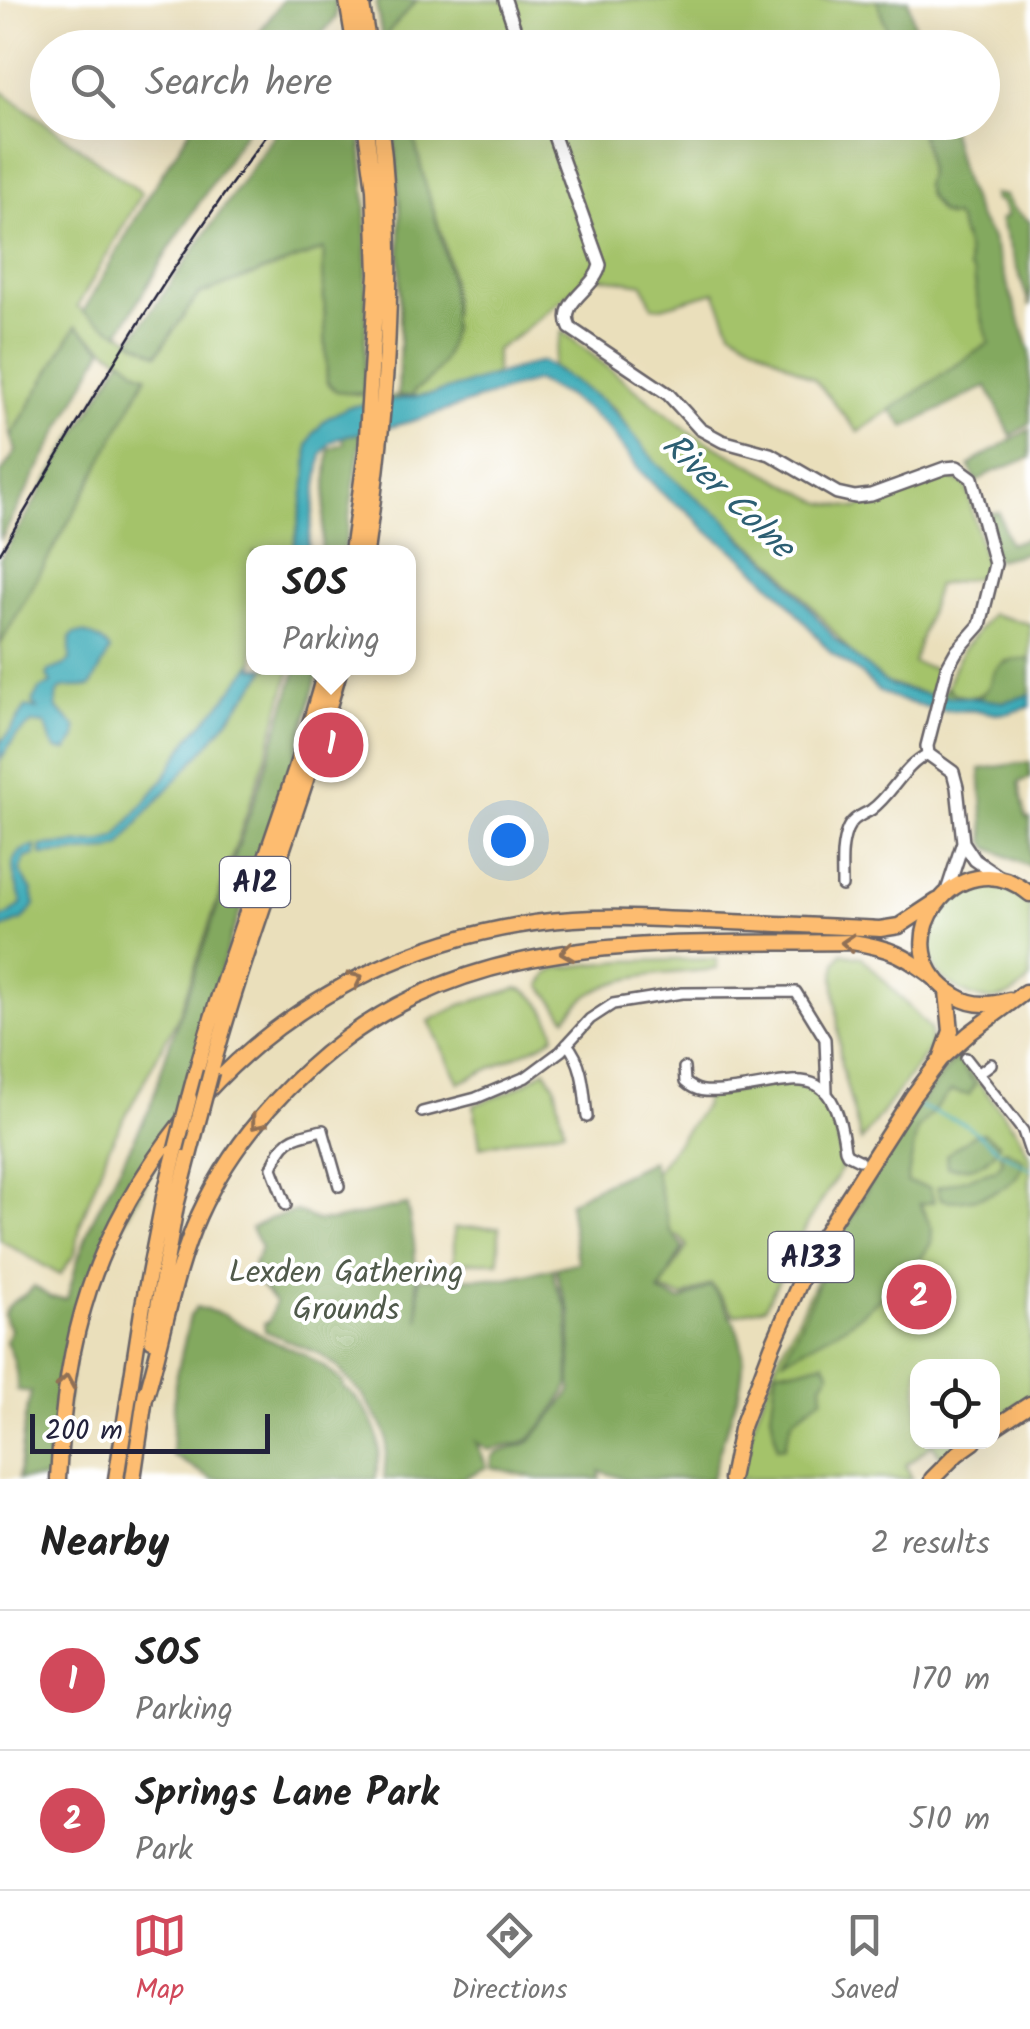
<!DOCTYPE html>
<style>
:root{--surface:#fff;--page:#f2f2f2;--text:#222;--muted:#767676;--line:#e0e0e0;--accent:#d1495b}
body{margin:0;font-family:Kalam,sans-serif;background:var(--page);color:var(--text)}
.controls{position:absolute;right:30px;bottom:30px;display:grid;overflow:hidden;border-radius:20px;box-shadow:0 10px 40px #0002}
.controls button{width:90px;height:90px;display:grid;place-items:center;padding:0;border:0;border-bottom:2px solid var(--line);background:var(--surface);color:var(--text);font:50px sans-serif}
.scale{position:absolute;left:30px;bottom:25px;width:240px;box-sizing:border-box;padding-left:10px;border:5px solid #22223b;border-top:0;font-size:28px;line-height:35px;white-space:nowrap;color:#22223b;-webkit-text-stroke:8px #fff;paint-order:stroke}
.you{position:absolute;left:508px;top:840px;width:35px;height:35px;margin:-25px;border:8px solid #fff;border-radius:50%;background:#1a73e8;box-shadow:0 0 0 15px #1a73e833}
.badge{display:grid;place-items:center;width:65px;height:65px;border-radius:50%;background:var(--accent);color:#fff;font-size:32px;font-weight:700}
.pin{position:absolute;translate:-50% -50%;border:5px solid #fff;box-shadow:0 2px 10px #0006}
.popup{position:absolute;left:246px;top:545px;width:170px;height:130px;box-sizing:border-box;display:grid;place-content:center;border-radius:20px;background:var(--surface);filter:drop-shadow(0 2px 8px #0005);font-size:32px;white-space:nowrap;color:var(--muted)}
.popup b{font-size:38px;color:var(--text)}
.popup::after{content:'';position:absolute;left:50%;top:100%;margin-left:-20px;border:20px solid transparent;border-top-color:var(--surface)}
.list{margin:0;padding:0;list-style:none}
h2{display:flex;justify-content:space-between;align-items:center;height:130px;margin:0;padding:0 40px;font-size:42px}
h2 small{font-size:32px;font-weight:400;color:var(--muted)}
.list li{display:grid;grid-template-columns:65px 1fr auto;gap:30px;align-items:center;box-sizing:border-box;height:140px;padding:0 40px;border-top:2px solid var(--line)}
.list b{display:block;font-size:38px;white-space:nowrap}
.list p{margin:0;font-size:32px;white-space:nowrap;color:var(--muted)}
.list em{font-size:32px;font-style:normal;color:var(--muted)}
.icon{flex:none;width:55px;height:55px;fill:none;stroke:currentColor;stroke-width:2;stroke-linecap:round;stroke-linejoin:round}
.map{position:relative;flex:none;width:1030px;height:1479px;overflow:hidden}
.search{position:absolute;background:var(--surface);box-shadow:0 10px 40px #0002;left:30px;right:30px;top:30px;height:110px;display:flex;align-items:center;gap:25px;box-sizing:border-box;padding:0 35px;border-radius:55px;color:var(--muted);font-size:38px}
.sheet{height:410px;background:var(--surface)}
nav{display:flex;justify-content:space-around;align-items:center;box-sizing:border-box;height:140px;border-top:2px solid var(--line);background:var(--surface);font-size:28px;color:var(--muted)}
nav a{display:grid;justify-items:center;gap:5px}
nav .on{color:var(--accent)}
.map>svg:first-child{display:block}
.green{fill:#a4c36a;stroke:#637252;stroke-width:2.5}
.forest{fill:#83a95e;stroke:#52664c;stroke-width:2.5}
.water{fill:#3aaab7;stroke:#2e6679;stroke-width:2.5}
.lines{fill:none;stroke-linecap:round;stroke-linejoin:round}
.stream{stroke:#3aaab7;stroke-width:2.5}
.minor-casing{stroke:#686468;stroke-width:14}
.tertiary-casing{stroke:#686468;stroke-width:16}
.primary-casing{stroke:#686468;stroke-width:19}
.trunk-casing{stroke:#686468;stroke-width:19}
.minor{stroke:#fff;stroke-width:9}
.tertiary{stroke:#fff;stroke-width:11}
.primary{stroke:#fdbc6f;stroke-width:14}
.trunk{stroke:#fdbc6f;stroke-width:14}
.rail{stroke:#22223b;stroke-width:2.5}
.trunk-bridge-casing{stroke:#686468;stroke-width:19;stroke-linecap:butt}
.trunk-bridge{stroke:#fdbc6f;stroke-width:14}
.oneway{stroke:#906f55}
.labels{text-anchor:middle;stroke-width:8;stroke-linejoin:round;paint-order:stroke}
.shield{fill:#fff;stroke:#646476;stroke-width:2.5}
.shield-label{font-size:30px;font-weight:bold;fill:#22223b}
.park-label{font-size:32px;fill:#505a4b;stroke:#fff}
.water-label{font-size:35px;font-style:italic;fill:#2d5f73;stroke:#fff}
</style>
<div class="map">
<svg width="1030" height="1479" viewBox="0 0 1030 1479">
<rect width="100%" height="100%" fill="#fff"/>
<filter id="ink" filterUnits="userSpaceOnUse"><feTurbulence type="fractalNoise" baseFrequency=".01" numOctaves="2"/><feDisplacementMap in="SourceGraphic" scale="20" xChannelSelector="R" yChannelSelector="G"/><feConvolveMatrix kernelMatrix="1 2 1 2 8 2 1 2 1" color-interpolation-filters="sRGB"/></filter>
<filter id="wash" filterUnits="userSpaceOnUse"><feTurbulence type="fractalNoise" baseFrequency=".0048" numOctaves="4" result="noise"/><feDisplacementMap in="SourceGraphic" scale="40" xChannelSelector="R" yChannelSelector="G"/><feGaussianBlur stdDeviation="2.25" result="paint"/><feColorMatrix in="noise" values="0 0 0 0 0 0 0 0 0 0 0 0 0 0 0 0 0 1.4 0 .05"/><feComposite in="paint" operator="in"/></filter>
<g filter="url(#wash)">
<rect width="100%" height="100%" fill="#eadfbb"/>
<!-- green -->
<path class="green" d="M417,0H877L893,47L392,48L388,32Z
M0,90L142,193L77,307L157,354L198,295L325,249L323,270L327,382C343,399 389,397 413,396L414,391C456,367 456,307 449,265C444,237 433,210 425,183C420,163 415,143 410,122L917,123L925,147L928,173L925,186L927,194L938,211L946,213V216H954L958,221L967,250L969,268L974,273L978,304L989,343L858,432L815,380L731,330L715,292L658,308L652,306L643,284L591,276L517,336L496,350V374L426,405L316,431L308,552H254V668H291L266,756L179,1015L108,1149L81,1222L75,1253L60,1275L0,1240V645L93,478L139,372L76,327L11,437L0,366Z
M562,331L691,433L823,503L856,508L949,477L966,485L988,575L937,585L913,663L939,670L932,696L886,683L854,656L776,564L658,471L615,409L552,367Z
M991,614L1030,624V659L1006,661C996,676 989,697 970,697C959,697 954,696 947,687L954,667L963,650Z
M979,885C1000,886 1015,891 1030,906V979C1008,1005 979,1005 953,986C947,981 940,977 936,970C914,930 942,896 979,885Z
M842,953L862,957L930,1029L931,1047L861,1141L841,1065L834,976L836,963Z
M717,959V969C676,974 624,972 589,995C580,1001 573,1010 566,1018L541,985L548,974L558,968L622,961Z
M518,988C537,992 551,1017 555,1035L548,1041L459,1083L429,1021L461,1005Z
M955,1052L1017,1132L1030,1157V1395L993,1423L992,1366H918V1442H967L943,1459L932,1444L906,1465L912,1479H736L738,1465L778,1358L838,1235L908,1113Z
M545,1069L555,1086L564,1129L480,1147L474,1105C500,1096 524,1087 545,1069Z
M782,1084C829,1083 834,1117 841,1155L847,1160L808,1223L765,1307L735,1315L711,1284L683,1297L660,1290L687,1246L679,1236L648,1234V1182L704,1106L705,1095Z
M499,1227V1262H454V1228Z"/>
<!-- forest -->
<path class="forest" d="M283,0H335L336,18L310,47H249Z
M379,0H417L388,32L392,47H384L376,4Z
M877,0H908L916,32L922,47H893Z
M194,123H251L168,251L119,333L83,312L149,195Z
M283,123H359C370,213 367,303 364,394L336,391L327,382L323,270L324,249L198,295L157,354L131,340Z
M393,123H410C416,145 421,168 427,190C444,245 480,355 414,391L413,396H398L400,334V212Z
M917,123H949L962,176L978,217L991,236L1030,351V423L1011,436L987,386L905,427L890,410L989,343L978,304L974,274L969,268L967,250L958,221L954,216H946L945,213L941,214L927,194L925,186L928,173L925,147Z
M993,194L1006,196C1015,215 1017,209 1030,222V306L1000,220L1007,216L1001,202L995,201Z
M76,326L103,349L0,541V475L16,451L11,437Z
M122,358L139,372L147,375L93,478L0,645V559Z
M1030,429V458L988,474L977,482L969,467L975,461Z
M362,432L344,552H321L329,449L344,443L342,436Z
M999,512L1009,544L1030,537V552L996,560L983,515Z
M1030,659V695L1003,702L939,696L947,687C954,697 968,698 980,696C990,688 989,685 993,675C999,659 1016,660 1030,659Z
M297,668H319L299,746L231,937L173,1130L80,1305L56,1479H18L25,1418L31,1392L17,1390C18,1375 14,1356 6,1342C14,1322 7,1331 4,1314C10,1298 25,1299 34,1286L50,1297L67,1299L78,1259L93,1219L150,1108L166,1055L264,772Z
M1030,762V778L1019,782L1026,818H1030V867L989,848L985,842L980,769Z
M956,1059L975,1084L969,1095L951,1091L917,1130L907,1182L930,1188L934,1202L920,1204L932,1229L931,1243L912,1273L847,1325L784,1359L835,1247L904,1124Z
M984,1133L999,1144C990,1166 970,1170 947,1167L946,1155L973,1135Z
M1004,1149L1023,1159C1024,1190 965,1206 941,1199L937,1187L996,1170L1003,1161L1000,1154Z
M652,1161L670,1230L683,1247L659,1292L681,1301L711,1286C773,1363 729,1398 712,1479H624L600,1471V1479H538L491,1467L492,1457L496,1453L528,1443L556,1412L571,1391V1313L560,1285L556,1268L579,1262L576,1254L569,1203L588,1191Z
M407,1205L414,1243L419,1321V1278H508L553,1268L555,1282L568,1311L569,1382C566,1396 540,1432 527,1440C517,1446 499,1447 488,1450L476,1442L487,1467L462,1479H384L387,1439L384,1429L364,1397L336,1366L319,1354L265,1331L264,1323L269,1322L275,1302L260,1285L253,1266L261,1248L251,1228L269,1219L296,1211L317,1221H331Z
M196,1307L222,1314L268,1339L304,1354L322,1365L343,1382V1387C360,1398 379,1425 379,1447C380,1458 376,1468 376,1479H213L172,1455L175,1383L190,1316Z
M824,1362L830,1372L822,1383L823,1397L793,1419L784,1447L777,1448L771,1413L777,1369H798Z"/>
<!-- water -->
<path class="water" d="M542,361L604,402L616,413L658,465L702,503L722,516L742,539L775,566L835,639L882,680L892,686L925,694L949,697H964L1003,702L1030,695V707L1009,713L996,714L980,711L938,710L899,700L878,691L862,675L831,653L780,593L742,557L707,531L688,511L668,499L639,470L608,428L587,410L565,395L536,381C473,399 412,427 347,435L331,442L322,454L307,552H293L306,481L308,445L313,434L326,419L348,407L433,394Z
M83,633C92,635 107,642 110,651L91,686C73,690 51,678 57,709L76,727V738L67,750H58C48,743 51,734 45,724L33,723L17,735L0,760V742L6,737L26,707L37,709L32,702L39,690L51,683L47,676L49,671L65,665L70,661V638L74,634Z
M253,663L254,668H266L262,676L212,740L141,819L121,846L110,850L41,855V846L104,842L116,837L163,780L190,737L226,698Z
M35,846V855L25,858L20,871L32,891L35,905L23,920L0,929V918L9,915L22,904C16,879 0,853 35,846Z"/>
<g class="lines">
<!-- stream -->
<path class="stream" d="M918,1106L965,1124L1000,1151L1030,1169"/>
</g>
</g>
<g filter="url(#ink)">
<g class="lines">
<!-- minor casing -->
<g class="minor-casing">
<path id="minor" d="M842,886C842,866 840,848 847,830C852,818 861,816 871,810C893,794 903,766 928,754
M567,1044C584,1064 584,1092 587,1117
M966,1058L1023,1131L1030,1152
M684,1068L685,1082C696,1092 706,1092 721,1091C792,1085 833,1052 845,1150L847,1154L859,1160
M978,1074L991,1064
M422,1112L476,1098L526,1077L561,1051L590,1019L613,1004L682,993L796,992L825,1039L827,1092
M286,1205L272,1168C283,1137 293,1137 323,1130L339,1186"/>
</g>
<!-- tertiary casing -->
<g class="tertiary-casing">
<path id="tertiary" d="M505,0L521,48
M549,122L600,265C595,290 557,301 570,328L668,394L700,429L722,441L770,454L837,493L855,497L871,495L945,468L957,467L972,478L995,564L980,625L956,652L947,668L927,746L928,754L953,772L957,787L963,842L947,891
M963,842L975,860L1004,880"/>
</g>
<!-- primary casing -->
<g class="primary-casing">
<path id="primary" d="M1009,1000C990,1006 972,1006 956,996C877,950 957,834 1030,894
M941,1059L951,1031L947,991
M992,1429L1030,1404
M731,1479L741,1429L772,1347L813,1252L913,1096L941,1059L970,1033L1025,992
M932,1479L957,1454L974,1442"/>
</g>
<!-- trunk casing -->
<g class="trunk-casing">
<path id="trunk" d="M352,552L366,452L377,274L374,189L365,122
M366,552C386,409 399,266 380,122
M211,1072C248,936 303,804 340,668
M204,1095C298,991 434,928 574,919C618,916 661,919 704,921C763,923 821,926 880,929L899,926L937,901
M189,1098C227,952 287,813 326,668
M152,1340L176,1206L196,1129
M146,1396C164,1336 173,1273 199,1215C224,1160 262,1111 307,1070C463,926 655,945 852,942C891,948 904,955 936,979
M58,1479C66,1333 92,1236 184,1119
M116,1479L143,1305L164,1197L176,1149
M133,1479L146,1391"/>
</g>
<!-- minor -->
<use href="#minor" class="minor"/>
<!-- tertiary -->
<use href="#tertiary" class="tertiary"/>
<!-- primary -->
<use href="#primary" class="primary"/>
<!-- trunk -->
<use href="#trunk" class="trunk"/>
<!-- rail -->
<path class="rail" d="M336,48L376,0
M0,553C87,407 173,258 277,122"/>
<!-- trunk-bridge casing -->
<g class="trunk-bridge-casing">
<path id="trunk-bridge" d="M347,0L355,48
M361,0L369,47
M196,1129L211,1072
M176,1149L189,1098"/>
</g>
<!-- trunk-bridge -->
<use href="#trunk-bridge" class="trunk-bridge"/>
</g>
<!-- one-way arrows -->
<defs><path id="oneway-chevron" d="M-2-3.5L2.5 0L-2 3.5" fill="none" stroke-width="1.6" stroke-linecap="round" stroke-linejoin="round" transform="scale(2.5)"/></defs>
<g class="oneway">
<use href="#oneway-chevron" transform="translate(848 943) rotate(-177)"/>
<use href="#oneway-chevron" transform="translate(567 952) rotate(173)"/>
<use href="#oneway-chevron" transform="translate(356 979) rotate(-27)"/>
<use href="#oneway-chevron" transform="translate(257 1123) rotate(129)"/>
<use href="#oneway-chevron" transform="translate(66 1382) rotate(-81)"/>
</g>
</g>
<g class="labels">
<!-- shield labels -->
<g class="shield">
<rect x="220" y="857" width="70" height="50" rx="8"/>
<rect x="768.5" y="1232" width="85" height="50" rx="8"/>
</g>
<g class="shield-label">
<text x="255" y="892">A12</text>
<text x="811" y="1267">A133</text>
</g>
<!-- park labels -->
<g class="park-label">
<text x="346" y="1282">Lexden Gathering<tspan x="346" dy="37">Grounds</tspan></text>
</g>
<!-- water labels -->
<g class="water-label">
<text transform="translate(729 495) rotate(43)" y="12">River Colne</text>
</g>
</g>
</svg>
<div class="controls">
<button><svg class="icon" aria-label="locate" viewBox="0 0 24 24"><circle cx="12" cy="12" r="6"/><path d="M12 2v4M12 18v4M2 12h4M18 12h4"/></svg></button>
</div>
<div class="scale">200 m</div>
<div class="you"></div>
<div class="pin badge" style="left:331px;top:745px">1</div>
<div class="popup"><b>SOS</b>Parking</div>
<div class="pin badge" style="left:919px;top:1297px">2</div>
<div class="search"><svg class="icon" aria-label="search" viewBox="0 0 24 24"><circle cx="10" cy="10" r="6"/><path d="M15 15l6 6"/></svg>Search here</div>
</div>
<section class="sheet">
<h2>Nearby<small>2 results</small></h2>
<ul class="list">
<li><span class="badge">1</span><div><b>SOS</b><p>Parking</p></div><em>170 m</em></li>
<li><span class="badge">2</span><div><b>Springs Lane Park</b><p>Park</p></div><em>510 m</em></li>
</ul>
</section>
<nav>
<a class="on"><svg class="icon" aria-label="map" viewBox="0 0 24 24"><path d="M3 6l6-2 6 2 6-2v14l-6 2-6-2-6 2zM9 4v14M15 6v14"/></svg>Map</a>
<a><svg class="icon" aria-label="directions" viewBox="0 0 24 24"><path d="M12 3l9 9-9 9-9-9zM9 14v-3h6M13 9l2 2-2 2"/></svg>Directions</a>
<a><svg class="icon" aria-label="saved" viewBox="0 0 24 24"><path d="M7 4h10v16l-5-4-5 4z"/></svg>Saved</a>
</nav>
